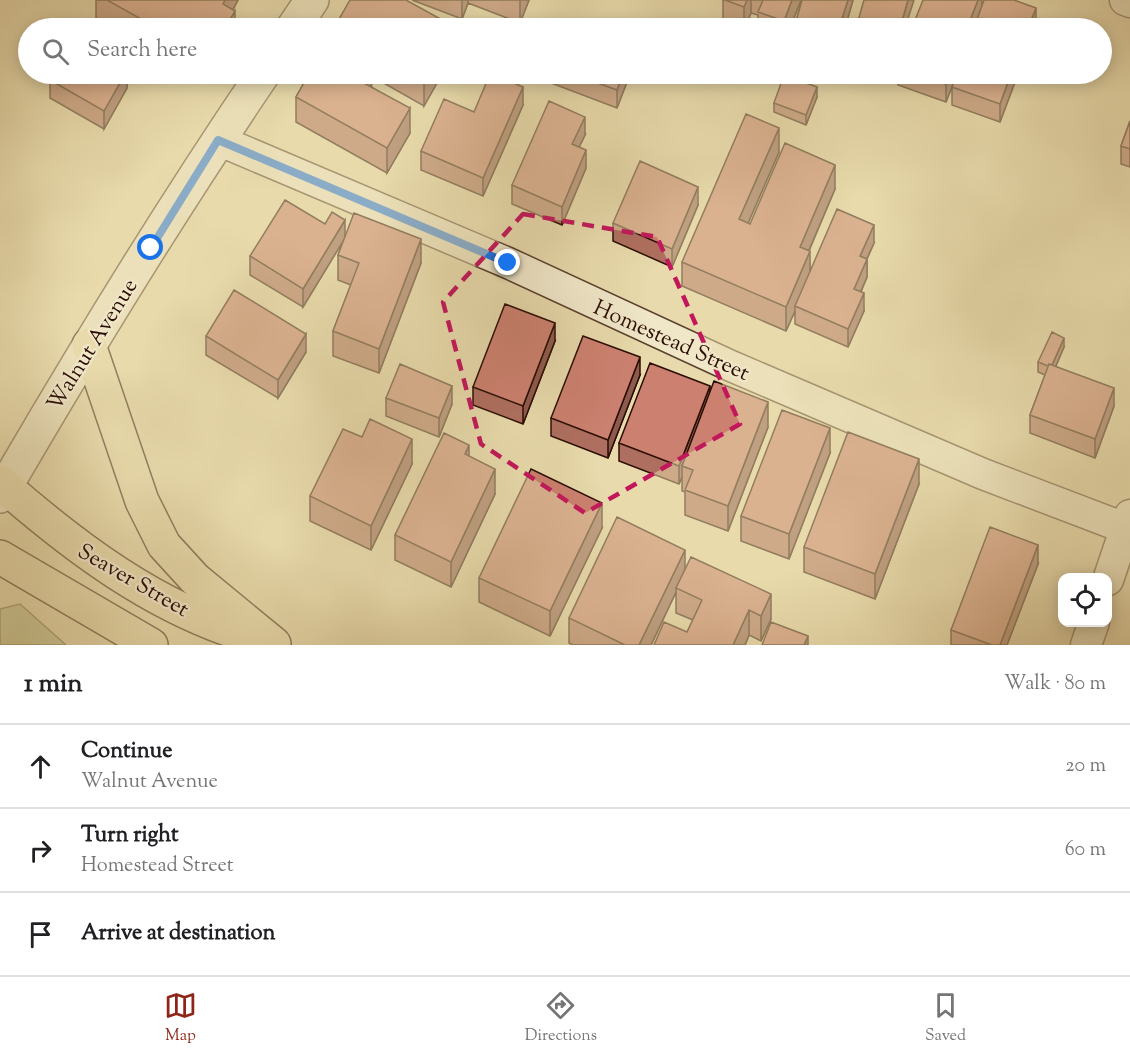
<!DOCTYPE html>
<meta charset="utf-8">
<style>
:root{--surface:#fff;--page:#f6f6f6;--text:#202124;--muted:#757577;--line:#e0e0e0;--accent:#8f2418}
body{margin:0;font-family:"Sorts Mill Goudy",serif;background:var(--page);color:var(--text)}
.controls{position:absolute;right:18px;bottom:18px;display:grid;overflow:hidden;border-radius:12px;box-shadow:0 3px 15px #0003}
.controls button{width:54px;height:54px;display:grid;place-items:center;padding:0;border:0;border-bottom:2px solid var(--line);background:var(--surface);color:var(--text);font:30px sans-serif}
.stop{position:absolute;width:18px;height:18px;margin:-14px;border:4px solid #1a73e8;border-radius:50%;background:#fff}
.stop.end{background:#1a73e8;border-color:#fff;box-shadow:0 2px 6px #0008}
.list{margin:0;padding:0;list-style:none}
h2{display:flex;justify-content:space-between;align-items:center;height:78px;margin:0;padding:0 24px;font-size:26px}
h2 small{font-size:20px;font-weight:400;color:var(--muted)}
.list li{display:grid;grid-template-columns:39px 1fr auto;gap:18px;align-items:center;box-sizing:border-box;height:84px;padding:0 24px;border-top:2px solid var(--line)}
.list b{display:block;font-size:22px;white-space:nowrap}
.list p{margin:0;font-size:20px;white-space:nowrap;color:var(--muted)}
.list em{font-size:20px;font-style:normal;color:var(--muted)}
.icon{flex:none;width:33px;height:33px;fill:none;stroke:currentColor;stroke-width:2;stroke-linecap:round;stroke-linejoin:round}
.map{position:relative;flex:none;width:1130px;height:645px;overflow:hidden}
.search{position:absolute;background:var(--surface);box-shadow:0 3px 15px #0003;left:18px;right:18px;top:18px;height:66px;display:flex;align-items:center;gap:15px;box-sizing:border-box;padding:0 21px;border-radius:33px;color:var(--muted);font-size:22px}
.sheet{height:330px;background:var(--surface)}
nav{display:flex;justify-content:space-around;align-items:center;box-sizing:border-box;height:84px;border-top:2px solid var(--line);background:var(--surface);font-size:16px;color:var(--muted)}
nav a{display:grid;justify-items:center;gap:3px}
nav .on{color:var(--accent)}
.map>svg:first-child{display:block}
.green{fill:#b8bf88;stroke:#726646;stroke-width:1.5}
.lines{fill:none;stroke-linecap:round;stroke-linejoin:round}
.minor-casing{stroke:#5a412d;stroke-width:33}
.tertiary-casing{stroke:#5a412d;stroke-width:36}
.primary-casing{stroke:#2b0e03;stroke-width:36}
.minor{stroke:#f0e7c9;stroke-width:30}
.tertiary{stroke:#f0e7c9;stroke-width:33}
.primary{stroke:#e8daac;stroke-width:33}
.wall{fill:#af6f60;stroke:#2b0e03;stroke-width:1.5}
.shaded-wall{fill:#8f5a4e;stroke:#2b0e03;stroke-width:1.5}
.building{fill:#cc8170;stroke:#2b0e03;stroke-width:1.5}
.route{stroke:#1a73e8;stroke-width:8}
.marked{fill:none;stroke:#c2185b;stroke-width:4.5;stroke-dasharray:12 8;stroke-linejoin:round}
.labels{text-anchor:middle;stroke-width:4.5;stroke-linejoin:round;paint-order:stroke}
.street-label{font-size:22px;fill:#2b0e03;stroke:#f0e7c9}
</style>
<div class="map">
<svg width="1130" height="645" viewBox="0 0 1130 645">
<rect width="100%" height="100%" fill="#e8daac"/>
<filter id="stains"><feTurbulence type="fractalNoise" baseFrequency=".00333" numOctaves="4"/><feColorMatrix values="0 0 0 0 .2 0 0 0 0 .09 0 0 0 0 .02 0 0 0 .5 -.17"/></filter>
<radialGradient id="worn" r=".72"><stop offset=".6" stop-color="#630" stop-opacity="0"/><stop offset="1" stop-color="#630" stop-opacity=".3"/></radialGradient>
<!-- green -->
<path class="green" d="M20,604L66,645H0V609Z"/>
<g class="lines">
<!-- minor casing -->
<g class="minor-casing">
<path id="minor" d="M1125,0L1130,2
M218,140L508,263L731,366L983,474L1130,530
M1108,580L1130,515
M1086,645L1094,622"/>
</g>
<!-- tertiary casing -->
<g class="tertiary-casing">
<path id="tertiary" d="M293,28L312,0
M0,496C83,353 170,211 263,74"/>
</g>
<!-- primary casing -->
<g class="primary-casing">
<path id="primary" d="M89,345L142,501L164,545L195,579L274,644
M0,482C74,547 156,609 252,637
M0,557L151,645"/>
</g>
<!-- minor -->
<use href="#minor" class="minor"/>
<!-- tertiary -->
<use href="#tertiary" class="tertiary"/>
<!-- primary -->
<use href="#primary" class="primary"/>
</g>
<!-- wall -->
<path class="wall" d="M96,0H238L233,10L235,28H114L96,18Z
M412,0H529L520,23L468,3L462,19Z
M723,0H801L790,28H758V15L751,13L745,28H735L723,24Z
M802,0H853L845,28H795V25Z
M127,74V88L104,129L50,98V80Z
M193,74H214L209,82Z
M309,74H442L424,106L375,78L371,86L410,133L387,173L296,122V97Z
M551,74H630L617,108L551,83Z
M872,74H892L891,79Z
M898,74H1018L1000,122L952,105V87L956,75L946,102L898,85Z
M817,97L806,125L774,112V103Z
M523,105L483,196L421,170V151Z
M1130,121V167L1121,164V146Z
M585,135L579,147L586,168L562,225L512,204V185Z
M779,152L748,223L750,224L835,189L809,251L810,271L874,243L867,259V277L861,292L864,311L848,347L795,324V311L786,331L682,286V262Z
M698,205L672,267L613,241V223Z
M345,236L421,263L379,373L333,356V331L351,285L338,280V255L343,241L303,307L250,275V256Z
M206,336L306,352L278,398L206,355Z
M555,341L523,424L473,405V387Z
M1064,347L1056,366L1114,406L1095,458L1030,433V415L1045,375L1038,372V362Z
M640,375L608,458L551,436V418Z
M710,392L768,427L728,531L685,515V492L682,491V477L679,484L619,461V443Z
M386,398L452,404L439,437L386,416Z
M830,453L789,559L741,541V516Z
M469,457L495,494L451,587L395,560V535Z
M412,464L371,550L310,521V496Z
M919,484L875,599L804,572V547Z
M602,528L550,636L479,602V578Z
M1038,564L1007,645H951V630Z
M685,570L771,619L761,641L749,635L745,645H654L687,632L693,620L676,613V592L651,645H573L569,643V618Z"/>
<!-- shaded-wall -->
<path class="shaded-wall" d="M225,0H238L223,28V4Z
M462,0H468V3L462,19Z
M520,0H529L520,23Z
M747,0H751V13L745,28H744V7Z
M792,0H801L790,28H784V21Z
M848,0H853L845,28H839Z
M908,0H914L905,28H900Z
M978,0H982V6L974,28H967Z
M1036,8V26L1035,28H1028Z
M235,11V28H225Z
M125,74H127V88L104,129V111Z
M209,74H214L209,82Z
M364,74H375V78L360,105V81Z
M429,74H442L424,106V81Z
M623,74H630L617,108V90Z
M950,74H957L946,102V84Z
M1011,74H1018L1000,122V104Z
M523,87V105L483,196V178Z
M817,87V97L806,125V115Z
M410,108V133L387,173V148Z
M585,117V135L572,162V144Z
M779,128V152L739,244V219Z
M586,150V168L562,225V207Z
M835,165V189L800,271V247Z
M698,187V205L672,267V249Z
M345,220V238L303,307V289Z
M874,225V243L860,274V256Z
M421,239V263L379,373V349Z
M810,251V276L795,306V311L786,331V307Z
M867,259V277L854,307V289Z
M864,293V311L848,347V329Z
M555,323V341L523,424V406Z
M306,334V352L278,398V380Z
M1064,338V347L1051,377V368Z
M640,357V375L608,458V440Z
M452,386V404L439,437V418Z
M710,386V404L682,466V477L679,484V466Z
M1114,388V406L1095,458V439Z
M768,402V427L728,531V506Z
M830,428V453L789,559V534Z
M412,439V464L371,550V526Z
M469,445V470L465,454Z
M919,459V484L875,599V574Z
M495,469V494L451,587V562Z
M602,503V528L550,636V611Z
M1038,545V564L1007,645H1000Z
M685,550V574L676,588V592L651,645H639Z
M771,594V619L761,641V616Z
M749,610V635L745,645H733Z
M808,636V645H804Z"/>
<!-- building -->
<path class="building" d="M107,0H225L223,4L235,11L225,28H157Z
M350,0H406L455,27L454,28H334Z
M725,0H747L744,7Z
M763,0H792L784,21L758,12Z
M802,0H848L839,28H808L795,25Z
M864,0H908L900,28H856Z
M923,0H978L967,28H912Z
M984,0H1014L1036,8L1028,28H974Z
M82,24L91,28H80Z
M54,74H125L104,111L50,80Z
M309,74H364L360,81L410,108L387,148L296,97Z
M411,74H429L424,81Z
M490,74H493L523,87L483,178L421,151L444,99L474,112Z
M573,74H623L617,90Z
M917,74H950L946,84Z
M957,74H1011L1000,104L952,87Z
M784,75L817,87L806,115L774,103Z
M549,101L585,117L572,144L586,150L562,207L512,185Z
M746,114L779,128L739,219L750,224L785,143L835,165L800,247L810,251L786,307L682,262Z
M1130,121V149L1121,146Z
M640,161L698,187L672,249L613,223Z
M285,200L325,224L332,212L345,220L303,289L250,256Z
M837,209L874,225L860,256L867,259L854,289L864,293L848,329L795,306Z
M354,213L421,239L379,349L333,331L359,263L338,255Z
M234,290L306,334L278,380L206,336Z
M505,304L555,323L523,406L473,387Z
M1052,332L1064,338L1052,365L1049,364L1048,366L1038,362Z
M583,336L640,357L608,440L551,418Z
M650,363L710,386L679,466L619,443Z
M400,364L452,386L439,418L386,398Z
M1049,364L1114,388L1095,439L1030,415Z
M714,381L768,402L728,506L685,490L693,470L682,466Z
M782,410L830,428L789,534L741,516Z
M370,419L412,439L371,526L310,496L343,429L362,437Z
M848,432L919,459L875,574L804,547Z
M444,433L469,445L465,454L495,469L451,562L395,535Z
M531,469L602,503L550,611L479,578Z
M617,517L685,550L639,645H625L569,618Z
M990,527L1038,545L1000,645H992L951,630Z
M691,557L771,594L761,616L749,610L733,645H654L664,622L687,632L702,600L676,588Z
M771,622L808,636L804,645H762Z"/>
<g class="lines">
<!-- route -->
<path class="route" d="M151,248L218,140L508,263"/>
</g>
<!-- marked area -->
<path d="M0 0H1130V645H0ZM523,214L657,237L740,424L585,513L481,444L443,302Z" fill="#e8daac" fill-opacity=".55" fill-rule="evenodd"/>
<path class="marked" d="M523,214L657,237L740,424L585,513L481,444L443,302Z"/>
<g class="labels">
<!-- street labels -->
<g class="street-label">
<text transform="translate(672 339) rotate(24)" y="8">Homestead Street</text>
<text transform="translate(91 344) rotate(-58)" y="8">Walnut Avenue</text>
<text transform="translate(134 579) rotate(30)" y="8">Seaver Street</text>
</g>
</g>
<rect width="100%" height="100%" filter="url(#stains)"/>
<rect width="100%" height="100%" fill="url(#worn)"/>
</svg>
<div class="controls">
<button><svg class="icon" aria-label="locate" viewBox="0 0 24 24"><circle cx="12" cy="12" r="6"/><path d="M12 2v4M12 18v4M2 12h4M18 12h4"/></svg></button>
</div>
<div class="stop" style="left:151px;top:248px"></div>
<div class="stop end" style="left:508px;top:263px"></div>
<div class="search"><svg class="icon" aria-label="search" viewBox="0 0 24 24"><circle cx="10" cy="10" r="6"/><path d="M15 15l6 6"/></svg>Search here</div>
</div>
<section class="sheet">
<h2>1 min<small>Walk · 80 m</small></h2>
<ul class="list">
<li><svg class="icon" aria-label="ahead" viewBox="0 0 24 24"><path d="M12 20V5M6 11l6-6 6 6"/></svg><div><b>Continue</b><p>Walnut Avenue</p></div><em>20 m</em></li>
<li><svg class="icon" aria-label="right" viewBox="0 0 24 24"><path d="M7 20v-9h11M14 6l5 5-5 5"/></svg><div><b>Turn right</b><p>Homestead Street</p></div><em>60 m</em></li>
<li><svg class="icon" aria-label="arrive" viewBox="0 0 24 24"><path d="M6 21V4h12l-3 4 3 4H6"/></svg><div><b>Arrive at destination</b></div></li>
</ul>
</section>
<nav>
<a class="on"><svg class="icon" aria-label="map" viewBox="0 0 24 24"><path d="M3 6l6-2 6 2 6-2v14l-6 2-6-2-6 2zM9 4v14M15 6v14"/></svg>Map</a>
<a><svg class="icon" aria-label="directions" viewBox="0 0 24 24"><path d="M12 3l9 9-9 9-9-9zM9 14v-3h6M13 9l2 2-2 2"/></svg>Directions</a>
<a><svg class="icon" aria-label="saved" viewBox="0 0 24 24"><path d="M7 4h10v16l-5-4-5 4z"/></svg>Saved</a>
</nav>
